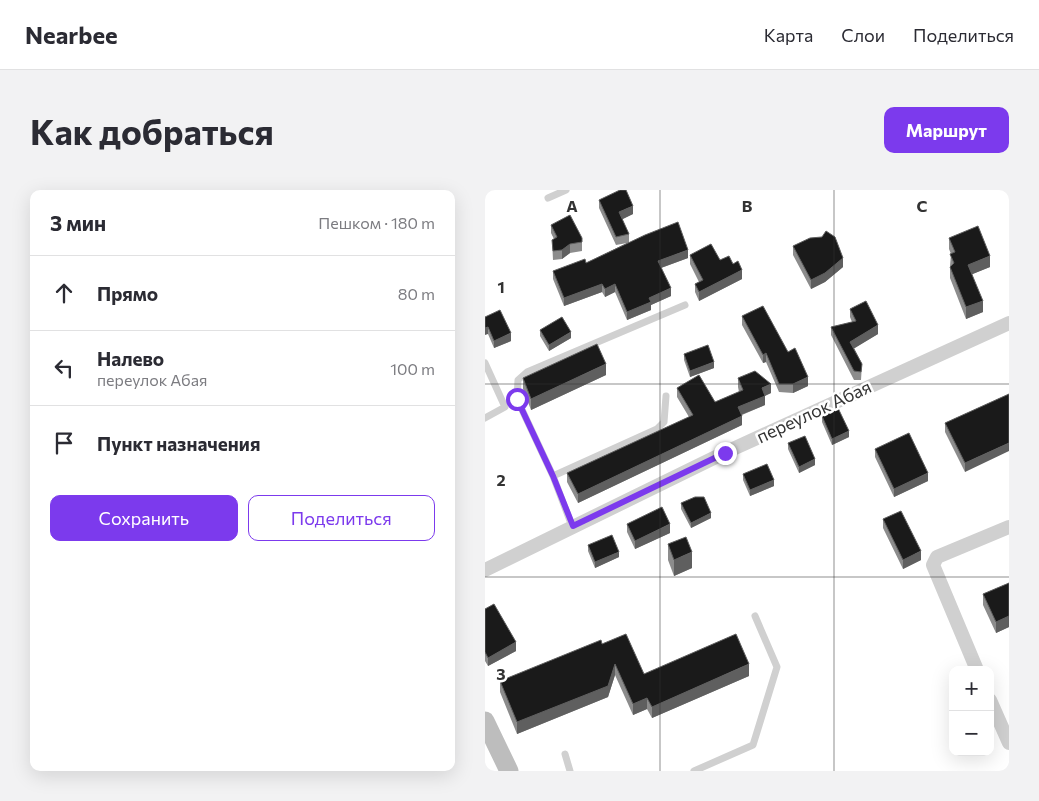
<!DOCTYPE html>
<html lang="ru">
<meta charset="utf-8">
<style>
:root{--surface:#fff;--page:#f2f2f3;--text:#2b2b33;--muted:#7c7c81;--line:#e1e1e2;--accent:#7c3aed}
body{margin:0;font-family:Commissioner,sans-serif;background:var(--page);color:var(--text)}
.controls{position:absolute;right:15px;bottom:15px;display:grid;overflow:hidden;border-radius:10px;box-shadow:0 5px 20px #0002}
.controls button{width:45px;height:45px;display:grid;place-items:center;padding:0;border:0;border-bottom:1px solid var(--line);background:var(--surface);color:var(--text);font:25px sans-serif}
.stop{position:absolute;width:15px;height:15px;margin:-11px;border:4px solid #7c3aed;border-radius:50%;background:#fff}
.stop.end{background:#7c3aed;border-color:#fff;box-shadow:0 1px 5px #0008}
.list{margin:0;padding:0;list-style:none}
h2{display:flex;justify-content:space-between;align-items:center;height:65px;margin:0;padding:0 20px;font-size:21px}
h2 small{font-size:16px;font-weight:400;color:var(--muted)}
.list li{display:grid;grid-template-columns:32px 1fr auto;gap:15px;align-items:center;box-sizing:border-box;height:75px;padding:0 20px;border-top:1px solid var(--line)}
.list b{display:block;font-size:19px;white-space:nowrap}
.list p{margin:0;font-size:16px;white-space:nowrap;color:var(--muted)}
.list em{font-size:16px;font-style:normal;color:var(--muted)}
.actions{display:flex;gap:10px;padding:15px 20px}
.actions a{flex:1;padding:11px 0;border:1px solid var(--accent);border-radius:10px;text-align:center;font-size:18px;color:var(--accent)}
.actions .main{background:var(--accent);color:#fff}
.icon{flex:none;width:28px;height:28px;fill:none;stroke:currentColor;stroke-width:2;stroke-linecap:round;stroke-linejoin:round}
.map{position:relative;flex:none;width:524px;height:581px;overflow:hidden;border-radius:10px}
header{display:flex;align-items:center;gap:30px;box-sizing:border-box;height:70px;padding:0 25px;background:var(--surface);border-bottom:1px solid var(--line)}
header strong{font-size:24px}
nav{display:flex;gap:28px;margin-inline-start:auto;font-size:18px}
.intro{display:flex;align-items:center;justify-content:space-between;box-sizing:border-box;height:120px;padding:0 30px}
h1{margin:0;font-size:35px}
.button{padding:12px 22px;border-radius:10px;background:var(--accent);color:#fff;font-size:18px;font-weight:700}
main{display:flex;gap:30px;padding:0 30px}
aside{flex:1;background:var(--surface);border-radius:10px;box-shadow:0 5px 20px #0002}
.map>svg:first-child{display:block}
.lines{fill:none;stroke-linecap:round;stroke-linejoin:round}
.lane{stroke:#d0d0d0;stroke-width:7}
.street{stroke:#d0d0d0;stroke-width:14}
.secondary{stroke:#bdbdbd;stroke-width:19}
.wall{fill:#8c8c8c}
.shaded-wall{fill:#5f5f5f}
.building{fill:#1a1a1a;stroke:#5f5f5f}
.route{stroke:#7c3aed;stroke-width:6}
.grid{fill:none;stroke:#333;stroke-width:1;stroke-opacity:0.55}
.labels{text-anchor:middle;stroke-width:5;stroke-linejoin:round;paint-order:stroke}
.street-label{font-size:18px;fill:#333;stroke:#fff}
.grid-label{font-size:16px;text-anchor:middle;font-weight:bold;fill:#333;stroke:#fff;stroke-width:5;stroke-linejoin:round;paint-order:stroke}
</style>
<header>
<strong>Nearbee</strong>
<nav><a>Карта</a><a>Слои</a><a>Поделиться</a></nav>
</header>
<div class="intro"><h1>Как добраться</h1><a class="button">Маршрут</a></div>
<main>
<aside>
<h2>3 мин<small>Пешком · 180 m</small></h2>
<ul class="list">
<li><svg class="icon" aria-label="ahead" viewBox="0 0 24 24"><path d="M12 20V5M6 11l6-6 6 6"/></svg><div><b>Прямо</b></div><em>80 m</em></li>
<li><svg class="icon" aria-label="left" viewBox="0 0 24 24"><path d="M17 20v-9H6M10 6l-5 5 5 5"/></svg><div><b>Налево</b><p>переулок Абая</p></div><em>100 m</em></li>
<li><svg class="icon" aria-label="arrive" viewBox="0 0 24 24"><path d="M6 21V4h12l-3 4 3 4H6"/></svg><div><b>Пункт назначения</b></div></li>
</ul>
<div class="actions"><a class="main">Сохранить</a><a>Поделиться</a></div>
</aside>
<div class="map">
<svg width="524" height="581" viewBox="0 0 524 581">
<rect width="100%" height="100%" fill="#fff"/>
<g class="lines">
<!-- lane -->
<path class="lane" d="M63,8L81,0
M0,173L20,217L0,228
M68,286L172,239L179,232L181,206
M87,336L68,286L32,209L33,190L42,182L200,115
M80,564L85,581
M209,581L268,555L292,477L270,426"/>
<!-- street -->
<path class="street" d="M0,380L239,263L524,133
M492,480L448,375L452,367L524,337
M505,510L524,553"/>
<!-- secondary -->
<path class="secondary" d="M0,531L24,581"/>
</g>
<!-- wall -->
<path class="wall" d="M114,10L148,24L137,29L144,44V52L203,68L176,78L186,106L166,115V120L142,130L130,102L120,107L117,102L79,116L68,89V81L101,73L142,53L131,55L114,18Z
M66,35L97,48V61L85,63L77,69L68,70L67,50L69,49L66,43Z
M464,48L505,77L487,84L498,122L481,129L465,88V76L466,64L464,59Z
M308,56L358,77L340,92L326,99L308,65Z
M205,65L248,74L257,89L214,111L210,102V94L214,92L205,74Z
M365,119L393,144L369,158L377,174L376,190H369L346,145V137L367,132L365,127Z
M257,126L303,162L323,196L308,203L294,202L281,172L278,173L257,135Z
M0,127L26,151L9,158L3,144Z
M55,140L86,148L64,161L55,146Z
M199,164L229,178L205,187L199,170Z
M121,185L46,220L38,199V188Z
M253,188L286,203L280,206V215L257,225V235L93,313L82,292V283L204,227L192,207V198L230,212L254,202L253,197Z
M524,204L480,282L460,242V233Z
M337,226L364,247L347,255L337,232Z
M303,253L330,275L314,283L303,259Z
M390,259L443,291L409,307L390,267Z
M258,284L289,296L265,306L258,290Z
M196,313L226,328L206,338L196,319Z
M398,329L436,370L418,379L398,338Z
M142,334L185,343L150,359L142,342Z
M183,354L207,378L189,386L183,370Z
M103,355L134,367L110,378L103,361Z
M524,393V437L511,443L498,415V404Z
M0,419L31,461L3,476L0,471Z
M117,454L159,484L264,486L167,528L162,519L148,525L130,485L123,507L32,544L15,502V491Z"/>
<!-- shaded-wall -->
<path class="shaded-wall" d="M148,16V24L134,31V22Z
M85,54V63L77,69V60Z
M203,60V68L173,79V71Z
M505,66V77L483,86V75Z
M358,68V77L340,92L326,99V90Z
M257,80V89L214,111V102Z
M117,94V102L79,116V108Z
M130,94V102L120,107V99Z
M186,98V106L166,115V120L142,130V122L164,108Z
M498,111V122L481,129V117Z
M393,135V144L365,161V152Z
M3,137V144L0,145V138Z
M86,142V148L64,161V155Z
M26,143V151L9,158V151Z
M281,163V172L278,173V165Z
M229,172V178L205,187V181Z
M121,174V185L46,220V209Z
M323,187V196L308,203V194Z
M286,194V203L277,207V198Z
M280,206V215L253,226V217Z
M257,226V235L93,313V304Z
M364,241V247L347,255V249Z
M524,253V261L480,282V273Z
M330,269V275L314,283V277Z
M443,283V291L409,307V299Z
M289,290V296L265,306V300Z
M226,323V328L206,338V333Z
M185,334V343L150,359V351Z
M436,361V370L418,379V370Z
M134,362V367L110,378V372Z
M207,362V378L189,386V370Z
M524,426V437L511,443V432Z
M31,452V461L3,476V468Z
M130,474V485L123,507L32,544V532Z
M264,474V486L167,528V517Z
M162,508V519L148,525V514Z"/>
<!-- building -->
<path class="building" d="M135,0H141L148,16L134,22L144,44L131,47L114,10Z
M85,25L97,48V52L85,54L77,60L68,61L67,50L72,47L66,35Z
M193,32L203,60L173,71L186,98L164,108L166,112L142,122L130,94L120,99L117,94L79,108L68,81L100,69L101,73L160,45Z
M493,36L505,66L483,75L498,111L481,117L465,77L469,73L465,64L470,62L464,48Z
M341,41L350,47L358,68L340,83L326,90L308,56L325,48L337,47Z
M226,54L235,70L244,66L248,74L253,71L257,80L214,102L210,94L218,90L205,65Z
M381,111L393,135L365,152L377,174L376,182L369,181L346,137L371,131L365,119Z
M278,116L303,162L310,158L323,187L308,194H294L281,163L278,165L257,126Z
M15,120L26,143L9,151L3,137L0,138V127Z
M77,127L86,142L64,155L55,140Z
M112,154L121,174L46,209L38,188Z
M223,155L229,172L205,181L199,164Z
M270,181L286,194L277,198L280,206L253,217L257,226L93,304L82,283L208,225L192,198L214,185L230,212L258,200L253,188Z
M524,204V253L480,273L460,233Z
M353,218L364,241L347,249L337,226Z
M424,243L443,283L409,299L390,259Z
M320,246L330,269L314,277L303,253Z
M282,274L289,290L265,300L258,284Z
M210,307H219L226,323L206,333L196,313Z
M177,317L185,334L150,351L142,334Z
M416,321L436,361L418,370L398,329Z
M127,345L134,362L110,372L103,355Z
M201,347L207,362L189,370L183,354Z
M524,393V426L511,432L498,404Z
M9,414L31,452L3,468L0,462V419Z
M141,444L159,484L251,444L264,474L167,517L162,508L148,514L130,474L123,496L32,532L15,491L116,450L117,454Z"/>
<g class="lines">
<!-- route -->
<path class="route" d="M32,209L68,286L88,336L240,263"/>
</g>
<!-- grid -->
<path class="grid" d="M175,0V581M349,0V581M0,194H524M0,387H524"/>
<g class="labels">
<!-- street labels -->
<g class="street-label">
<text transform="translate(329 222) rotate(-25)" y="6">переулок Абая</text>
</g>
</g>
<g class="grid-label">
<text x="87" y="22">A</text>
<text x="262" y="22">B</text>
<text x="437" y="22">C</text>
<text x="16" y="103">1</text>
<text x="16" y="296">2</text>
<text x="16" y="490">3</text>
</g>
</svg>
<div class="controls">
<button>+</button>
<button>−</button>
</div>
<div class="stop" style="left:32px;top:209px"></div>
<div class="stop end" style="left:240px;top:263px"></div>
</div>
</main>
